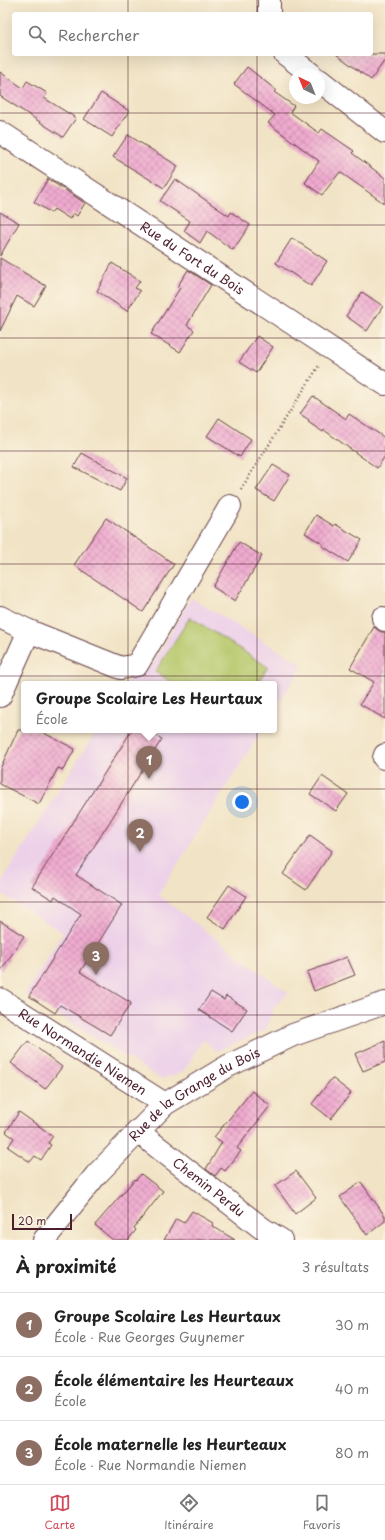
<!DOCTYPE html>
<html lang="fr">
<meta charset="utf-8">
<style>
:root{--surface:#fff;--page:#f2f2f2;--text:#222;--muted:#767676;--line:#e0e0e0;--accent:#d1495b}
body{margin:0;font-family:"Playpen Sans",sans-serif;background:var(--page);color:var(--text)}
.compass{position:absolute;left:289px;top:68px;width:36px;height:36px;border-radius:50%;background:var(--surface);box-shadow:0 4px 16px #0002;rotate:317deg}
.scale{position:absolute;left:12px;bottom:10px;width:60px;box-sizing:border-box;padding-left:4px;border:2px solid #4a1f2b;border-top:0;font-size:11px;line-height:14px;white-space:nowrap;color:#4a1f2b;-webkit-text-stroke:3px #fcf5e5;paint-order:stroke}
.you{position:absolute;left:242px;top:802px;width:14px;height:14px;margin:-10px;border:3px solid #fff;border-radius:50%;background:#1a73e8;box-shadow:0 0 0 6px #1a73e833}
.badge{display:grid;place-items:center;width:26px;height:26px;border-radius:50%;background:var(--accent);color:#fff;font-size:13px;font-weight:700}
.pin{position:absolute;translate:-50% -33px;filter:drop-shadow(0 1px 2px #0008)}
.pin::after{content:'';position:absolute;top:21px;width:14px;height:12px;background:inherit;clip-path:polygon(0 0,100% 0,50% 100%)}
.popup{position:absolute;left:21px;top:681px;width:256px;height:52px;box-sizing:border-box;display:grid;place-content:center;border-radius:4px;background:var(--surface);filter:drop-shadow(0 1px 3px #0005);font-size:13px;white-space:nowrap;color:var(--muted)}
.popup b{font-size:15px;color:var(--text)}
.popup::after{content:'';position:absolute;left:50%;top:100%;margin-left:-8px;border:8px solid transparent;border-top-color:var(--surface)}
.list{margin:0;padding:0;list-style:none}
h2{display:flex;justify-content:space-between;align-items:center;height:52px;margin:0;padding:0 16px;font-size:17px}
h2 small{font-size:13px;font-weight:400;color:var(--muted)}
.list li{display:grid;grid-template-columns:26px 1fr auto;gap:12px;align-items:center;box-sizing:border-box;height:64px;padding:0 16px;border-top:1px solid var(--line)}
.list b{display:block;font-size:15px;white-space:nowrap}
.list p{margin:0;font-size:13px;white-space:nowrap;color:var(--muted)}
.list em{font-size:13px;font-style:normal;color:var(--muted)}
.icon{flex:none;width:22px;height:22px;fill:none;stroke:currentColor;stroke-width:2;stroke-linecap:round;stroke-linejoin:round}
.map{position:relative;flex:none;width:385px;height:1240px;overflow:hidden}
.search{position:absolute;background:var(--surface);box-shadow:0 4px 16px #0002;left:12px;right:12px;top:12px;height:44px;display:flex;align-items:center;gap:10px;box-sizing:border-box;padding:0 14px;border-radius:4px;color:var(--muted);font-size:15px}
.sheet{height:244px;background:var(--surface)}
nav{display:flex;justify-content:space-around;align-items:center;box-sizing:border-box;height:56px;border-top:1px solid var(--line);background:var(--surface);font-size:11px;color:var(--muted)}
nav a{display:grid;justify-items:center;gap:2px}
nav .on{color:var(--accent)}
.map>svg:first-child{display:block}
.built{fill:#edd1e9}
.pitch{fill:#b5c86b;stroke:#80744b}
.building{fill:url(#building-cross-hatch)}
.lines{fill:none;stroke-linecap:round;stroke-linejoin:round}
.minor-casing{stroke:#633c42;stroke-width:24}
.path{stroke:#633c42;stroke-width:2.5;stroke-dasharray:1 3;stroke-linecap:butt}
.minor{stroke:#fff;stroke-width:22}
.grid{fill:none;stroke:#4a1f2b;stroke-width:1;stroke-opacity:0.55}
.labels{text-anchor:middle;stroke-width:3;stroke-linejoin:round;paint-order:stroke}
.street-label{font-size:13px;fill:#4a1f2b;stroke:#fcf5e5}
</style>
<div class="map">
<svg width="385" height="1240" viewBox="0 0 385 1240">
<defs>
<pattern id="building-cross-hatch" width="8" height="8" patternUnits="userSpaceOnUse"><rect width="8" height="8" fill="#f0abd0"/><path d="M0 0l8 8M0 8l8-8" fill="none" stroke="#c48ba9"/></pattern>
</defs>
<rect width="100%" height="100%" fill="#fcf5e5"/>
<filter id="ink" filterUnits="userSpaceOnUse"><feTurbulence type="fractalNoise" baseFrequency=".025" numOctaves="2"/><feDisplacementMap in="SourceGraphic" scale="8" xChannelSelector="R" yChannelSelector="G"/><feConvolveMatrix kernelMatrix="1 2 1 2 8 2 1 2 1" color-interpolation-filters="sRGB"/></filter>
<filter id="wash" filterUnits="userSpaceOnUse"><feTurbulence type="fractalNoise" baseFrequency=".012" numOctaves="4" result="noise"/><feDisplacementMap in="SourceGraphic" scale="16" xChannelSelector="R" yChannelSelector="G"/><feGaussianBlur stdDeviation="0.9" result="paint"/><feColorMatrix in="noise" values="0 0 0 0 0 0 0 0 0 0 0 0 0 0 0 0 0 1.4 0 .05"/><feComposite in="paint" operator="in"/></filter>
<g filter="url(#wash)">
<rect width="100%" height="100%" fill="#f1e3c5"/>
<!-- built -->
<path class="built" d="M191,598L303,665L274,711V684H126L133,672L151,667Z
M97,730H262L158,895L288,993L273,1008L266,1030L217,1051L203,1040L183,1072L161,1079L25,994L63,933L0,893V884Z"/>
<!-- pitch -->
<path class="pitch" d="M190,617L268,667L257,684H174L155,672Z"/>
<g id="blocks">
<!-- building -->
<path class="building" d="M336,54H385V60L371,80Z
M247,67L276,90L274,92L294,106L290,112L319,133L322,129L354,151L352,153L385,178V204L340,172L322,195L305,183L319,161L268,123L275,115L234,84Z
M0,72L23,88L27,81L47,93L44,98L76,118L63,137L0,96Z
M101,93L129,111L112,137L84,119Z
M128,135L178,166L164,188L113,157Z
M48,179L85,203L77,216L73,213L70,219L54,209L51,213L34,202Z
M175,179L229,216L231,212L250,225L233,250L207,231L200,243L184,231L190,221L160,201Z
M0,212L19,223L0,256Z
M292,238L327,261L311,286L276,263Z
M0,258L46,286L34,306L17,296L0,331Z
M112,263L140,281L135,288L140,291L127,311L97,291Z
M188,270L211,285L187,325L194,330L180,352L151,334L180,288L177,287Z
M362,292L383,306L367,331L346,316Z
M257,336L273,347L256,373L239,362Z
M313,396L346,419L349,414L385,438V456L377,468L324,430L323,432L308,422L309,420L300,414Z
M219,418L251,439L240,457L207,436Z
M82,453L127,478L120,491L74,467Z
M273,465L290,475L274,501L256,490Z
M316,515L334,526L335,524L362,540L348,562L322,546L323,544L305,533Z
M106,518L174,564L143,612L74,565Z
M239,542L262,556L235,601L213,587Z
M374,627L381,632H385V719L360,704L374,682L350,668Z
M18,730H38L75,749L63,770L58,768L39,804L0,784V769Z
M132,730H146L162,739L76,875L122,905L80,972L131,1003L110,1035L60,1005L55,1013L29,996L81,914L55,896L53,900L32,887Z
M322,776L348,794L336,811L310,794Z
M310,835L332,851L306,890L283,874Z
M229,885L246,896L225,929L207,917Z
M0,921L24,936L0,972Z
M347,957L355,975L314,991L307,972Z
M211,992L224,1000L226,996L247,1009L232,1031L199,1010Z
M28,1041L62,1067L45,1089L11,1063Z
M385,1041V1062L363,1071L355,1054Z
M332,1078L351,1093L331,1119L312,1104Z
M252,1091L270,1106L237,1148L241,1151L225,1171L221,1168L215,1176L206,1169L222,1142L214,1137Z
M19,1112L53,1136L48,1143L51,1145L41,1160L35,1156L30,1162L8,1147L14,1138L6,1132Z
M296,1171L316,1198L295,1214L275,1186Z
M141,1174L163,1191L134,1228L136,1230L128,1240H113L95,1225L135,1179L136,1180Z
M361,1182L385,1216V1221L367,1235L340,1197Z
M192,1211L213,1223L212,1226L235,1240H164L176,1219L184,1223Z"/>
</g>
</g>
<g filter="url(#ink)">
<use href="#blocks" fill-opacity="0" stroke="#633c42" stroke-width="1"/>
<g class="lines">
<!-- minor casing -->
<g class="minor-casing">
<g id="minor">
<path d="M269,0V14"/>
<path d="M285,54L311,74"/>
<path d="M319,80L385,132"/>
<path id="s1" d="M0,132L385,384"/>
<path d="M0,617L29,631L0,696"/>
<path d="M383,618L385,620"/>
<path d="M29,631L121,668L137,665L230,506"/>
<path d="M384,758L385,755"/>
<path id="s2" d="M0,999L165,1104"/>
<path id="s3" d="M137,1131L263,1229L281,1240"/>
<path id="s4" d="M44,1240L96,1175L165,1104L228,1066L293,1035L385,1003"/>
</g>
</g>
<!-- path -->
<path class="path" d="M241,489L320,364"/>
<!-- minor -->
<use href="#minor" class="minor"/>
</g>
</g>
<!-- grid -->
<path class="grid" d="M128,0V14M257,0V14M128,54V1240M257,54V1240M0,113H385M0,225H385M0,338H385M0,451H385M0,564H385M0,676H385M0,789H385M0,902H385M0,1015H385M0,1127H385"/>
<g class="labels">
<!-- street labels -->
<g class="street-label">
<text dy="5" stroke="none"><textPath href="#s1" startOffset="230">Rue du Fort du Bois</textPath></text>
<text dy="5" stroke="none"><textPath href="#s2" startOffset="98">Rue Normandie Niemen</textPath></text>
<text dy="5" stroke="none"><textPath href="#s4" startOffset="212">Rue de la Grange du Bois</textPath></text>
<text dy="5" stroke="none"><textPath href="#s3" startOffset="91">Chemin Perdu</textPath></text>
</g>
</g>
</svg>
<svg class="compass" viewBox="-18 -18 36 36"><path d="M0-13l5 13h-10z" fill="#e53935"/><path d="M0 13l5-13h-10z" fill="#767676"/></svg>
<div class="scale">20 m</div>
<div class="you"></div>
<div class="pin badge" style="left:149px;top:779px;background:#8d6e63">1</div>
<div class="popup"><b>Groupe Scolaire Les Heurtaux</b>École</div>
<div class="pin badge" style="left:140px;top:852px;background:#8d6e63">2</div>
<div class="pin badge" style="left:96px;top:975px;background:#8d6e63">3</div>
<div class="search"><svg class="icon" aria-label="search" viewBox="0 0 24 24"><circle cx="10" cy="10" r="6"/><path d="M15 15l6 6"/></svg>Rechercher</div>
</div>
<section class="sheet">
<h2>À proximité<small>3 résultats</small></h2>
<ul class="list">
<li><span class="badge" style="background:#8d6e63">1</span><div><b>Groupe Scolaire Les Heurtaux</b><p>École · Rue Georges Guynemer</p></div><em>30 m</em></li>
<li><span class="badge" style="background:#8d6e63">2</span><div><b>École élémentaire les Heurteaux</b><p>École</p></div><em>40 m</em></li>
<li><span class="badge" style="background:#8d6e63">3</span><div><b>École maternelle les Heurteaux</b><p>École · Rue Normandie Niemen</p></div><em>80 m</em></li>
</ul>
</section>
<nav>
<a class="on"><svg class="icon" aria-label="map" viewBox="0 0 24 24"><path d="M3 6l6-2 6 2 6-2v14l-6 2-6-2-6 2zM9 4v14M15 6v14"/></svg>Carte</a>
<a><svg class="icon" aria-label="directions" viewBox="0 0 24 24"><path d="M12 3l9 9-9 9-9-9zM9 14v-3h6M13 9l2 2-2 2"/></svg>Itinéraire</a>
<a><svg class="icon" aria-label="saved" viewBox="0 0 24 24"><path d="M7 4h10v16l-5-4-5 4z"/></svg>Favoris</a>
</nav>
